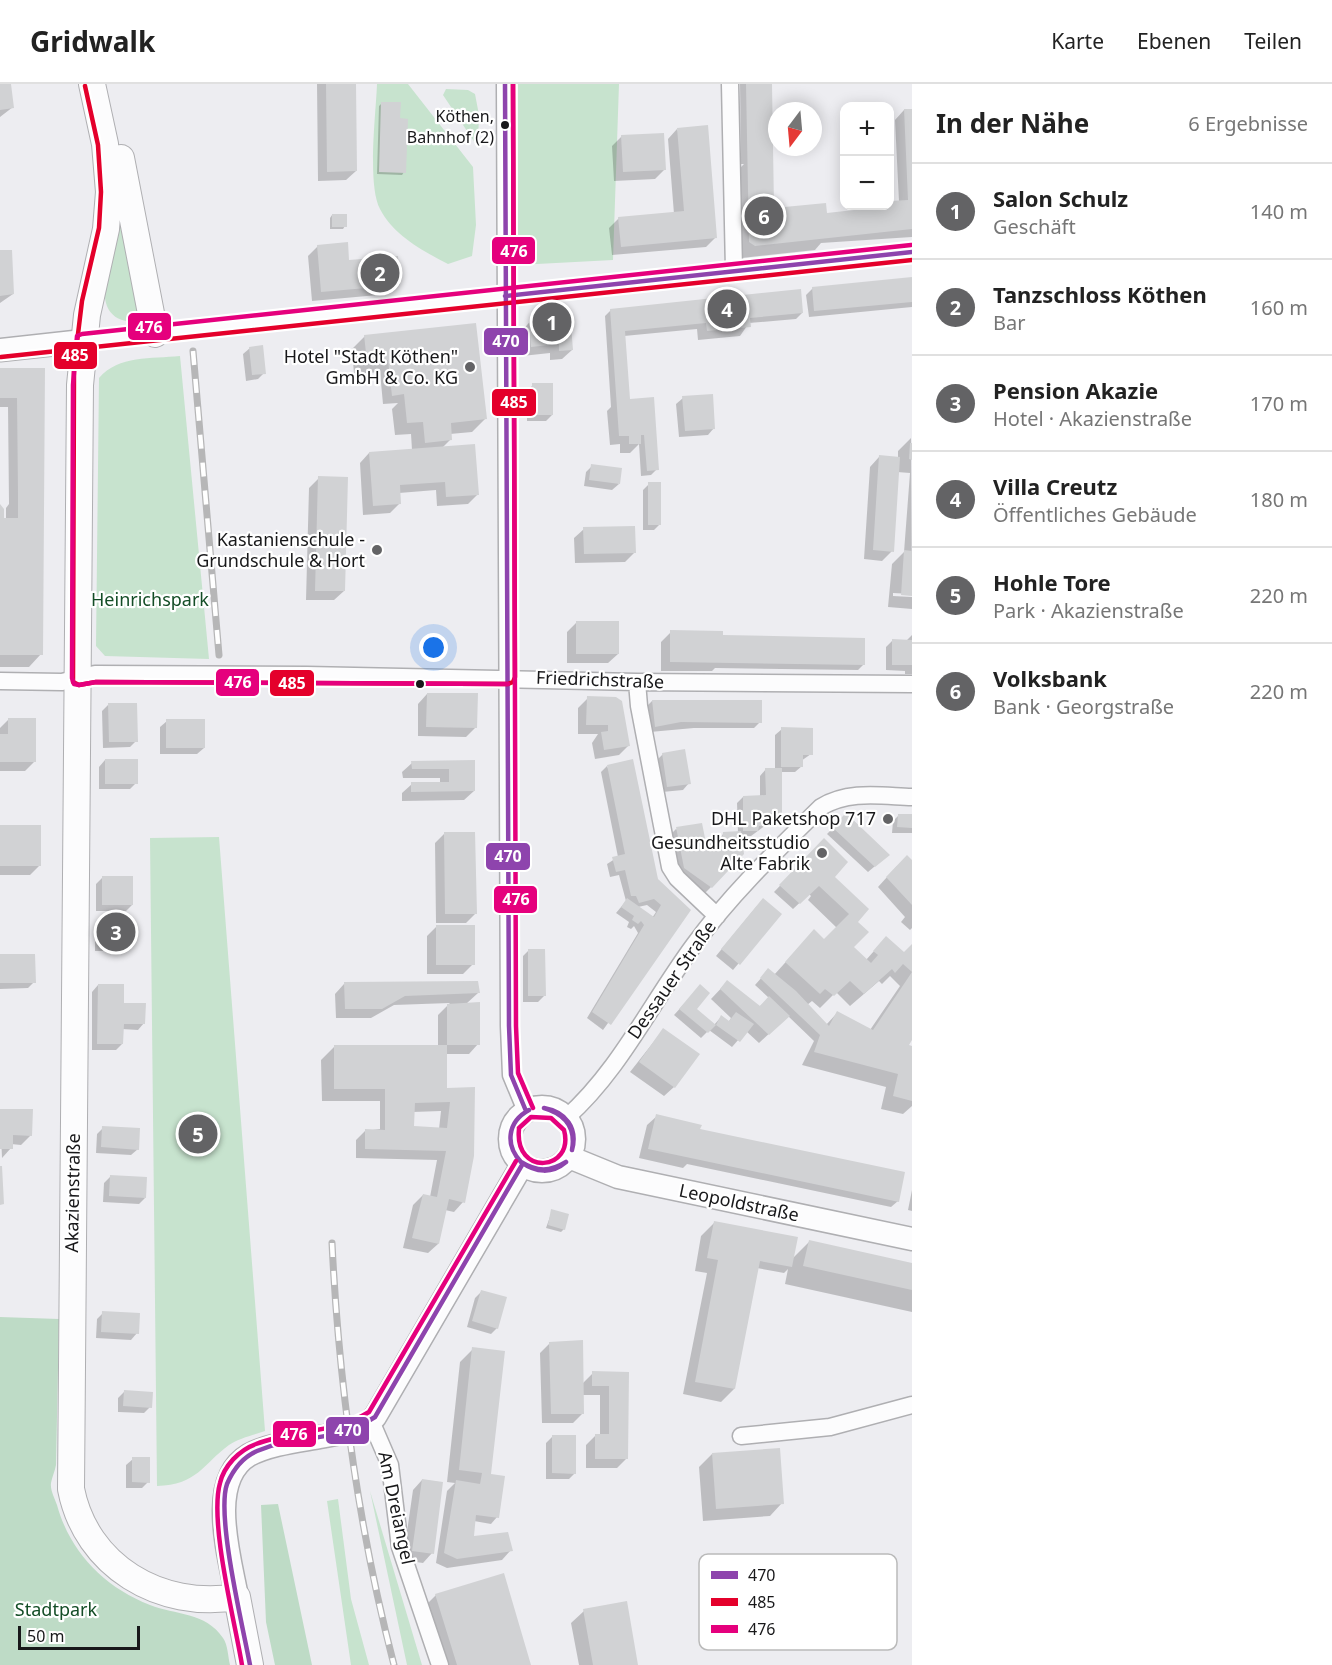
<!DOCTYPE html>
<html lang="de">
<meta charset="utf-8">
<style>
:root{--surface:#fff;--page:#f6f6f6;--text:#222;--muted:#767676;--line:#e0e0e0;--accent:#636365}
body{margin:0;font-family:"Noto Sans",sans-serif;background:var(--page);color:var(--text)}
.controls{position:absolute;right:18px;top:18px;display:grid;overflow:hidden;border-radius:12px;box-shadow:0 3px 15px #0003}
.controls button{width:54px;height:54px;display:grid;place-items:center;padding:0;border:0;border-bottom:2px solid var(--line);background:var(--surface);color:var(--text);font:30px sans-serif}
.compass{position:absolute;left:768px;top:18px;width:54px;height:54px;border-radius:50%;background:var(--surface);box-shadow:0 3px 15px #0003;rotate:196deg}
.scale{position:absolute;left:18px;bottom:15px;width:122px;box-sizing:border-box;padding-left:6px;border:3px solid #18181a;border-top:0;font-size:16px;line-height:21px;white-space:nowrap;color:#18181a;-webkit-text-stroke:4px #fff;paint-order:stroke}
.you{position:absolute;left:434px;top:564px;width:21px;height:21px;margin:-15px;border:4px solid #fff;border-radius:50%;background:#1a73e8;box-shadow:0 0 0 9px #1a73e833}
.badge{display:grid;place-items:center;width:39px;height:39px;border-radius:50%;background:var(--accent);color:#fff;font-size:20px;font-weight:700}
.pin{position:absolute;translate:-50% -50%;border:3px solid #fff;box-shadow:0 2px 6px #0006}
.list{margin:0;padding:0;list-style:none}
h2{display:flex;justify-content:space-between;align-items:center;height:78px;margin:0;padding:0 24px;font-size:26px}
h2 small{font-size:20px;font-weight:400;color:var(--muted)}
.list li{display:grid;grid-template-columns:39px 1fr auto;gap:18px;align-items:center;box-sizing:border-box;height:96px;padding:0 24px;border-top:2px solid var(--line)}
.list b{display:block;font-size:22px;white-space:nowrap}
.list p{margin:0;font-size:20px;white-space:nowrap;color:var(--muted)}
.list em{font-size:20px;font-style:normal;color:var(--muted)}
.map{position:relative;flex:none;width:912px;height:1581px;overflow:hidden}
header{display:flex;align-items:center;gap:36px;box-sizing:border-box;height:84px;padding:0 30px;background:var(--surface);border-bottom:2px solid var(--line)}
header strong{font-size:28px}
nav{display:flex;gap:33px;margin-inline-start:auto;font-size:21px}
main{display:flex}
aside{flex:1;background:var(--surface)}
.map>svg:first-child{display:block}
.green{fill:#c7e3ce}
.forest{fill:#bedbc6}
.shadow{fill:#0003;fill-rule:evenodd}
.building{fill:#d1d2d4;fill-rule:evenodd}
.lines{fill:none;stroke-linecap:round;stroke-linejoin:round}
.minor-casing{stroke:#afafb2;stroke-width:19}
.secondary-casing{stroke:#afafb2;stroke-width:25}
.primary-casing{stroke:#afafb2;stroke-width:28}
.minor{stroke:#fcfcfd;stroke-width:16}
.secondary{stroke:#fcfcfd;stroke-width:22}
.primary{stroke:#fcfcfd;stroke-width:26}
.rail-casing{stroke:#b6b6b7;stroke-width:7}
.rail{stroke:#fff;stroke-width:4.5;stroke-dasharray:14;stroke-linecap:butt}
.bus-1-casing{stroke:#fff;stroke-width:9}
.bus-2-casing{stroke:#fff;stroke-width:9}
.bus-3-casing{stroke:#fff;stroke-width:9}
.bus-1{stroke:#8e44ad;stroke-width:4.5}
.bus-2{stroke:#e4002b;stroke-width:4.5}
.bus-3{stroke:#e5007d;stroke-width:4.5}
.bus-dot{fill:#18181a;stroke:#fff;stroke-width:2}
.poi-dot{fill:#636365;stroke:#fff;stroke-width:2}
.labels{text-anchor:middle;stroke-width:4.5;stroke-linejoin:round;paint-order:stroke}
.bus-label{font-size:16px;fill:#18181a;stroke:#fff;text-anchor:end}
.poi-label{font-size:18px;fill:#18181a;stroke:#fff;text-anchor:end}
.park-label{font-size:18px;fill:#134d26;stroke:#fff}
.street-label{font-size:18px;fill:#18181a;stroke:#fff}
.key{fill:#fff;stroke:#bababa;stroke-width:1.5}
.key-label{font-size:16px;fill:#18181a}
.line-badge{stroke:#fff;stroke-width:2}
.badge-label{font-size:16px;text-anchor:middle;font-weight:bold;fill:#fff}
</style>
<header>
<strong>Gridwalk</strong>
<nav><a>Karte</a><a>Ebenen</a><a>Teilen</a></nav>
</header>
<main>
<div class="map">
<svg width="912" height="1581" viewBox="0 0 912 1581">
<rect width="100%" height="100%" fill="#ededf1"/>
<!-- green -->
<path class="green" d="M377,0H408L473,83L476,141L472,172L448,180C423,167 393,151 380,125C367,100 376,30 377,0Z
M518,0H619L613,176L518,181Z
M446,5L468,6L475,10L479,31L478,58L475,59L443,11Z
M122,142L140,234L137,238C83,239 111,174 118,143Z
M180,272L209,575L105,572L96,562L99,294C119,271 151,275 180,272Z
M219,753L265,1347C254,1351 239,1354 229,1361C202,1381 197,1401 157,1402L150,754Z
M370,1407L422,1581H407Z
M338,1415L351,1515L369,1581H351L327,1417Z"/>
<!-- forest -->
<path class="forest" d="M0,1233L59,1235L56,1381C55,1387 52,1393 51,1399C50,1406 55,1415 57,1421C70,1468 104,1503 150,1521C175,1531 206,1528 223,1554C228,1561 228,1573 230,1581H0Z
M278,1420L312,1581H275L266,1538L261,1421Z"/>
<!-- shadow -->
<path class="shadow" d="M0,0H10L13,23L0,33Z
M317,0H355L356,87L346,96L318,97Z
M740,0H770L773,126L826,132L885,124L890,119L899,118L895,36L904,26H912V153L821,159L815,166L742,174L735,89L744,80H741Z
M382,19L398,36L404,88L402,91L377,90L379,22Z
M677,45L716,153L706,163L612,171L609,144L619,134L674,130L668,55Z
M622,52L664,86L655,95L614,97L612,62Z
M332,131L345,142L343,145H330V134Z
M318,162L348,178L399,200L389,210L312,217L308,172Z
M0,167L13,210L0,219Z
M912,194V223L809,233L806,211L813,204Z
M611,226L802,229L796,235L749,239L740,252L698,256L697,245L624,252L626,317L652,315L657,385L651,391L641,392L639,360L630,369H620V360L610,361L607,327L611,323L605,232Z
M534,233L572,266L562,275L550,276V269L522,272L520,249Z
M365,252L485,335L472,348L450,350V356L442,364L478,410L468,420L437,422L436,406L399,409L400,419L390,429L363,431L360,379L369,369L412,366L411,350L395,351L392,325L398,319L383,320L380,288L354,290L352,265Z
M250,264L264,289L258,295L246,297L243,270Z
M0,286H43L41,570L29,583H0V423L3,436H6V424L9,420L8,323H0Z
M533,301L552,331L546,337H527V307Z
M683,314L714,344L708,351L679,353L676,320Z
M911,354L912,510L893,509V512L912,513V525L888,523L892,480L904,468L910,389L897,388L892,467L882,477L864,475L870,383L879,373L898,374V367Z
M592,382L619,400L612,406L584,402L586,388Z
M319,394L344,507L334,516H306L309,404Z
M649,400L660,440L654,446H643V406Z
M584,445L635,468L625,478L575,479L574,454Z
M576,539L618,570L608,579H567V548Z
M671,548L721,555L864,580L858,586L715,584L712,587H661V558Z
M912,551V590H905V587L886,586V563L892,557H906Z
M427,610L476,643L466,653L418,652V620Z
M588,614L629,661L619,671L595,675L592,659L598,650H578V624Z
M652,617L760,638L754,644H694L650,648L646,623Z
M108,621L136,657L130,663L103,664L102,627Z
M8,636L34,678L25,687H0V644Z
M167,637L204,664L197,670H160V643Z
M782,645L811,670L801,677L802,682L795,688H781V728L775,735L765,734L766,741L751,752H740L711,803L701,813L674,793L670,751L676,745L700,763L718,760V756L724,749H738L737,719L743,713H760V692L766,685H775V651Z
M663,670L689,699L683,706L662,708L657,676Z
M105,676L136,699L130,705H99V683Z
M473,678L474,707L464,716L402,717V709L412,700L440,699V694H403L402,688L412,679Z
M607,682L656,796L689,826L603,946L587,934L638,849L634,842L631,845L627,843L629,838L616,829L626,817L619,791L610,793L607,780L618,773L601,688ZM647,821L656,828L652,834L638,823Z
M846,731L881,777L868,788L827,750Z
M899,731H912V749H892L893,737Z
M0,742L39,782L30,791H0Z
M444,750L476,829L466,839H436L435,759Z
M824,756L832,793L856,838L852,863L866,876L874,867L904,870L912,862V954L906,962L912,963V1022L903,1030L881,1025L886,1003L802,981L814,957L788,932L759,959L746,947L732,963L709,946L701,954L674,931L694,909L695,925L714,941L721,933L725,944L731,934L711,915L727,898L759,923L769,914L755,901L763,892L774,891L802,860L824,857L837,844L808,816L811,812L809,810L793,825L774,808ZM890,892L900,902L870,946L837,929L826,941L807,921L812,917L820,924L836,908L850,922L879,897L882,900Z
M912,778V844L910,846L901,838L905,833L878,803L897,782Z
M102,794L132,821L126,827H96V800Z
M757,822L780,830L733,886L716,872Z
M101,836L131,861L125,867H95V842Z
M437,842L473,880L463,890H427V852Z
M529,866L544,912L538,918H523V872Z
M0,872L34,898L28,904L0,905Z
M344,900L478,909L466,920L478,960L469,970H446L445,1005H474L463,1118L454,1128L445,1126L438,1160L428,1169L403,1164L413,1121L423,1111L430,1113L437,1076L356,1074V1056L365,1047L380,1045V1017H322L321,976L334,963L438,962V931L450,919L394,921L371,934H336L335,910ZM441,1027L439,1045L413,1044V1028Z
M98,901L144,939L138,946L122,945V960L116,966H92V908Z
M663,946L674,1003L664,1012L630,988Z
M0,1026L31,1051L21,1061L11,1060V1064L2,1074Z
M657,1032L898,1117L891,1123L687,1080L683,1084L639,1074L647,1041Z
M103,1044L138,1065L131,1071L96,1069L97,1050Z
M110,1093L145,1114L139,1120L103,1118L104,1099Z
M912,1106V1127L908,1126Z
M552,1127L564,1145L561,1148L546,1144Z
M714,1139L792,1175L809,1158L912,1180V1228L785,1200L788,1185L784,1189L757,1184L734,1305L721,1318L683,1310L707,1189L695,1187L701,1152Z
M481,1208L497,1244L491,1250L467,1243L475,1214Z
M103,1229L137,1249L131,1256L96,1254L97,1235Z
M550,1259L582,1300L593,1289H627L626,1375L617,1384H586V1361L596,1351H600V1311H582V1330L573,1339H542L540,1269Z
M473,1265L497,1433L491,1440L474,1437L472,1454L511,1466L502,1476L447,1484L436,1479L447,1407L455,1399L447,1398L460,1278Z
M124,1308L150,1323L144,1329L118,1328V1314Z
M552,1353L575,1389L569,1395H546V1359Z
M712,1370L782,1419L770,1432L703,1437L699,1383Z
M133,1375L148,1398L142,1404H126V1381Z
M422,1396L432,1469L423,1479L403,1476L413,1406Z
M436,1511L529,1581H441L423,1524Z
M584,1527L637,1581H579L571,1539Z"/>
<!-- building -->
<path class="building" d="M0,0H11L14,24L0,26Z
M326,0H356L357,87L327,88Z
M746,0H772L774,124L826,119L827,129L890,122V117L908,116L904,25H912V145L755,162L749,158Z
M381,18H401L400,34L408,35L406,89L379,88Z
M708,41L717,154L621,163L618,133L684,127L677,44Z
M664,49L666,86L623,88L621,51Z
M332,130H347V143H332Z
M348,158L349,176L398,172L400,201L321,208L317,161Z
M0,166H12L14,210L0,212Z
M912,193V218L814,227L812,203Z
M801,205L803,229L750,234L751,243L707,247L706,239L625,247L630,315L654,313L659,386L647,387L644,351H641V360H629V352H619L610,225Z
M570,229L573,266L559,267V260L531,263L529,238L533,232Z
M476,239L487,335L451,339L452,356L425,359L423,338L407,339L404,310L392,312L388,276L367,278L364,251Z
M263,261L266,290L252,291L249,263Z
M0,284H45L43,571H0V420L4,425V434H18V409L17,314H0Z
M532,299H553V331H532Z
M713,310L715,345L685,347L682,312Z
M910,359H912V376L909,375Z
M475,360L479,411L446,413L445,398L400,401L401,420L373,422L369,368Z
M879,371L900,373L894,468L873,466Z
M591,380L622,384L620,400L589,396Z
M318,392L348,393L345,507H315Z
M648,398H661V441H648Z
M635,442L636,469L584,470L583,443Z
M904,466L912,467V512L901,511Z
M576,537H619V570H576Z
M670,546L723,547V551L865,554V581L670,578Z
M892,555L912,556V581H892Z
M427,609H478L477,644L426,643Z
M587,612L616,613L622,617L630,662L604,666L601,648L608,647V641H586Z
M652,616H762V639L681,638L655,643Z
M108,619H137L138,658H109Z
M8,634H36V678H0V650H8Z
M166,635H205V664H166Z
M781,643L813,644V671H803V683H781Z
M685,665L691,700L667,703L662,669Z
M105,675H138V700H105Z
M633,675L658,795L691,826L611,941L592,928L644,841L641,837L638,840L632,836L634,832L621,823L627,814L654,833L661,821L654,815L639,819L636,812H631L625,786L616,788L612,773L625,770L607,681Z
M475,676V707L411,708V698H449V685H412L411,677Z
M765,684H782V729H767V741L759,742L758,747H743V712L766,711Z
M846,729L890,771L875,783L832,743Z
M898,730H912V744L897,743Z
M702,739L706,759L722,758L723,748L741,747L744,770L712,804L684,784L676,743Z
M0,741H41V782H0Z
M444,748H475L477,830H445Z
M824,754L848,778L835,793L869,825L858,838L869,848L854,863L871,879L878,871L873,867L886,852L904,868L912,860V956L909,961L912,962V1017L893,1012L898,990L814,968L820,951L760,894L768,884L796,907L829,942L837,927L873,946L912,888L903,880L895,889L892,885L864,910L850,897L834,912L825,905L820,910L785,878L814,845L824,855L849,830L819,802L800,820L779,801Z
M907,771L912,776V821L886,793Z
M102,792H133V821H102Z
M763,814L782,830L740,881L721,865Z
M100,834L133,835V862H100Z
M436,841H475V881H436Z
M528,865H545L546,912H528Z
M0,870H35L36,899H0Z
M727,896L760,922L769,912L790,932L769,951L720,905Z
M478,897L480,909L405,912L382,925H345L344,898Z
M98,900H124V919H146L145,940H124L123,960H97Z
M700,900L710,909L697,925L716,941L708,949L679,925Z
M480,918V961H447V920Z
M736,928L754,940L740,958L716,941L721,931L729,937Z
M663,944L700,970L675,1004L639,978Z
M334,961H447V1004L475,1003L474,1072L465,1119L449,1115L439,1160L412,1154L423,1110L437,1113L446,1067L365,1065V1045L385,1046V1005H334ZM450,1018L447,1044L414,1042L415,1019Z
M0,1025H33L32,1052L13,1051V1065H0Z
M656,1030L702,1041L700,1045L905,1088L899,1118L648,1065Z
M102,1042L140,1044L139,1066L101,1063Z
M0,1082H2L4,1120L0,1121Z
M110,1091L147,1093L146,1114L109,1112Z
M551,1125L569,1130L565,1146L548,1141Z
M714,1137L798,1153L792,1183L760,1177L735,1305L695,1298L718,1176L707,1174Z
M809,1156L912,1179V1206L803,1182Z
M481,1206L507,1213L498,1245L472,1237Z
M102,1227L140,1229L139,1250L101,1248Z
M583,1256L584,1330H551L549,1258Z
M472,1263L505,1267L491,1390L505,1392L499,1434L476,1431L474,1452L508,1448L513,1467L457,1475L444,1469L456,1396L480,1400L482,1389L459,1386Z
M592,1287L629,1288L628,1375H595V1350H609V1302H592Z
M124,1306L153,1308L152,1324L123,1322Z
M552,1351H576V1390L552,1389Z
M780,1364L784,1420L716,1425L712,1369Z
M132,1373H150V1399L132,1398Z
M422,1395L443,1398L434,1470L412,1467Z
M504,1489L531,1581H457L435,1510Z
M627,1517L638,1581H593L583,1525Z"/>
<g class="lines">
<!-- minor casing -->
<g class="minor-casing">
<path id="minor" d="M505,0L509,942L511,991L526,1027
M730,0L734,186
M83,257L912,168
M0,597L62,598L95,590L307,591L637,598L912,600
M637,598L639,622L670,783L677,794L717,832
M566,1034C620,986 651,919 694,861C730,811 777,766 821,723C849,706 881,712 912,713
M371,1337L390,1381L400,1463L440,1581
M741,1352L830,1343L912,1321"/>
</g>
<!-- secondary casing -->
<g class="secondary-casing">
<path id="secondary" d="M0,266L83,257
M510 1055a32 32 0 1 1 64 0a32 32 0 1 1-64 0Z
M569,1073L618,1093L912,1155
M237,1513C230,1474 206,1396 249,1371C270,1360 298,1357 320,1353C341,1349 360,1347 375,1333L522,1081"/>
</g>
<!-- primary casing -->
<g class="primary-casing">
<path id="primary" d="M92,0L105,60L109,108L106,145L87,231L80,301L71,1405C86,1482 160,1526 237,1513L250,1581
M121,74L155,250"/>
</g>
<!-- minor -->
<use href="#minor" class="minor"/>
<!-- secondary -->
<use href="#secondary" class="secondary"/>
<!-- primary -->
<use href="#primary" class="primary"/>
<!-- rail casing -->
<g class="rail-casing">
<path id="rail" d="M193,267L219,571
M332,1159C339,1302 358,1443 394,1581"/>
</g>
<!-- rail -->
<use href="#rail" class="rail"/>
<!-- bus-1 casing -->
<g class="bus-1-casing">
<path id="bus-1" d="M505,0L509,942L511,991L526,1027
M505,212L912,168
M544,1024C565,1030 576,1044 572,1066
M544,1024C566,1028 578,1044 572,1066
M521,1078C537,1088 550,1088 566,1078
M521,1078C536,1089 552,1090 566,1078
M521,1078C505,1061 507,1038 529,1026
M250,1581C243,1543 216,1432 227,1400C233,1386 243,1373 257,1367C298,1349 332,1361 375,1333L522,1081"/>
</g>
<!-- bus-2 casing -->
<g class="bus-2-casing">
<path id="bus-2" d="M85,2L98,61L101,108L99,144L82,217L74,283L73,598L79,601L96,598L508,600L513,598L515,593L513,0
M1,273L912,176"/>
</g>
<!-- bus-3 casing -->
<g class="bus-3-casing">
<path id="bus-3" d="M513,0L516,942L518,989L533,1024
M508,600L96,598L79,601L74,600L72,594L73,301L77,252L82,250L911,161
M519,1045C514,1093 575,1087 564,1046L551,1034L531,1033L519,1044
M242,1581C235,1538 209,1438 220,1399C224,1382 239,1366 256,1360C294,1345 334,1350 369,1328L516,1077"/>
</g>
<!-- bus-1 -->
<use href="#bus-1" class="bus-1"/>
<!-- bus-2 -->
<use href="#bus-2" class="bus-2"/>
<!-- bus-3 -->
<use href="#bus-3" class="bus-3"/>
</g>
<!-- markers -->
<g class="bus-dot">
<circle cx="505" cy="41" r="5"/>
<circle cx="420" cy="600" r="5"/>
</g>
<g class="poi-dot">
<circle cx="470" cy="283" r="6"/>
<circle cx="377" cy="466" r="6"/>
<circle cx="888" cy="735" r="6"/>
<circle cx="822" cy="769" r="6"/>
</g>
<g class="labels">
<!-- bus labels -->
<g class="bus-label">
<text x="494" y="38">Köthen,<tspan x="494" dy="21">Bahnhof (2)</tspan></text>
</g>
<!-- poi labels -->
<g class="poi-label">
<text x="458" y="279">Hotel "Stadt Köthen"<tspan x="458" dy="21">GmbH &amp; Co. KG</tspan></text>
<text x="365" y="462">Kastanienschule -<tspan x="365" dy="21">Grundschule &amp; Hort</tspan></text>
<text x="876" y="741">DHL Paketshop 717</text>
<text x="810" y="765">Gesundheitsstudio<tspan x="810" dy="21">Alte Fabrik</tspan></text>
</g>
<!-- park labels -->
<g class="park-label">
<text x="150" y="522">Heinrichspark</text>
<text x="56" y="1532">Stadtpark</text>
</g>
<!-- street labels -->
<g class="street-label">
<text transform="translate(600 596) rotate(2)" y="6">Friedrichstraße</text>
<text transform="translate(672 896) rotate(-55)" y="6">Dessauer Straße</text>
<text transform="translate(73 1109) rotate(-89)" y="6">Akazienstraße</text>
<text transform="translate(739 1119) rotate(12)" y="6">Leopoldstraße</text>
<text transform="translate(396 1424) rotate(78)" y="6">Am Dreiangel</text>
</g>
</g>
<!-- legend -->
<rect x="699" y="1470" width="198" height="96" rx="9" class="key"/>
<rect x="711" y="1487" width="27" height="8" fill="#8e44ad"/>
<rect x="711" y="1514" width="27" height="8" fill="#e4002b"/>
<rect x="711" y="1541" width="27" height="8" fill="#e5007d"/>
<g class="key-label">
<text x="748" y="1497">470</text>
<text x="748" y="1524">485</text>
<text x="748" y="1551">476</text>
</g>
<g class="line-badge">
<rect x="491" y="152" width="45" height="29" rx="6" fill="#e5007d"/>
<rect x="127" y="228" width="45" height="29" rx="6" fill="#e5007d"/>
<rect x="483" y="243" width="46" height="29" rx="6" fill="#8e44ad"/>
<rect x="53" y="257" width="45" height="29" rx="6" fill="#e4002b"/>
<rect x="491" y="304" width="46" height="29" rx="6" fill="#e4002b"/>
<rect x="215" y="584" width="45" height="29" rx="6" fill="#e5007d"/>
<rect x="269" y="585" width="46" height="28" rx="6" fill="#e4002b"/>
<rect x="485" y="758" width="46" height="29" rx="6" fill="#8e44ad"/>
<rect x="493" y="801" width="45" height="29" rx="6" fill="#e5007d"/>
<rect x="325" y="1332" width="45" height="29" rx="6" fill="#8e44ad"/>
<rect x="272" y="1336" width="45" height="28" rx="6" fill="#e5007d"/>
</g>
<g class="badge-label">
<text x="514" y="173">476</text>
<text x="149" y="249">476</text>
<text x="506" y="263">470</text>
<text x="75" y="277">485</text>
<text x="514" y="324">485</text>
<text x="238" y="604">476</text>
<text x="292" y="605">485</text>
<text x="508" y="778">470</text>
<text x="516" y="821">476</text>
<text x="348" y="1352">470</text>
<text x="294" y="1356">476</text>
</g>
</svg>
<div class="controls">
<button>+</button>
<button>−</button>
</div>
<svg class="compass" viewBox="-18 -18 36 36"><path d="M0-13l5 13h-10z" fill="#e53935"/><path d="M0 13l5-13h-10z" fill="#767676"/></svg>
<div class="scale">50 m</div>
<div class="you"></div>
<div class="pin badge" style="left:552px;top:238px">1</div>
<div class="pin badge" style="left:380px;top:189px">2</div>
<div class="pin badge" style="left:116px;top:848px">3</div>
<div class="pin badge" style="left:727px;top:225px">4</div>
<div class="pin badge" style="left:198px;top:1050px">5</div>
<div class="pin badge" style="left:764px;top:132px">6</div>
</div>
<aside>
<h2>In der Nähe<small>6 Ergebnisse</small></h2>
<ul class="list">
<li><span class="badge">1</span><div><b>Salon Schulz</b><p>Geschäft</p></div><em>140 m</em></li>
<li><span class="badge">2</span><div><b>Tanzschloss Köthen</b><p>Bar</p></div><em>160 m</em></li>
<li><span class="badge">3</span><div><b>Pension Akazie</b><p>Hotel · Akazienstraße</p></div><em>170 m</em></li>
<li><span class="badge">4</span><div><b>Villa Creutz</b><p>Öffentliches Gebäude</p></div><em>180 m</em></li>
<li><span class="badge">5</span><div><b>Hohle Tore</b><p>Park · Akazienstraße</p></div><em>220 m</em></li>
<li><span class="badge">6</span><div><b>Volksbank</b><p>Bank · Georgstraße</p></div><em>220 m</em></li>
</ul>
</aside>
</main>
